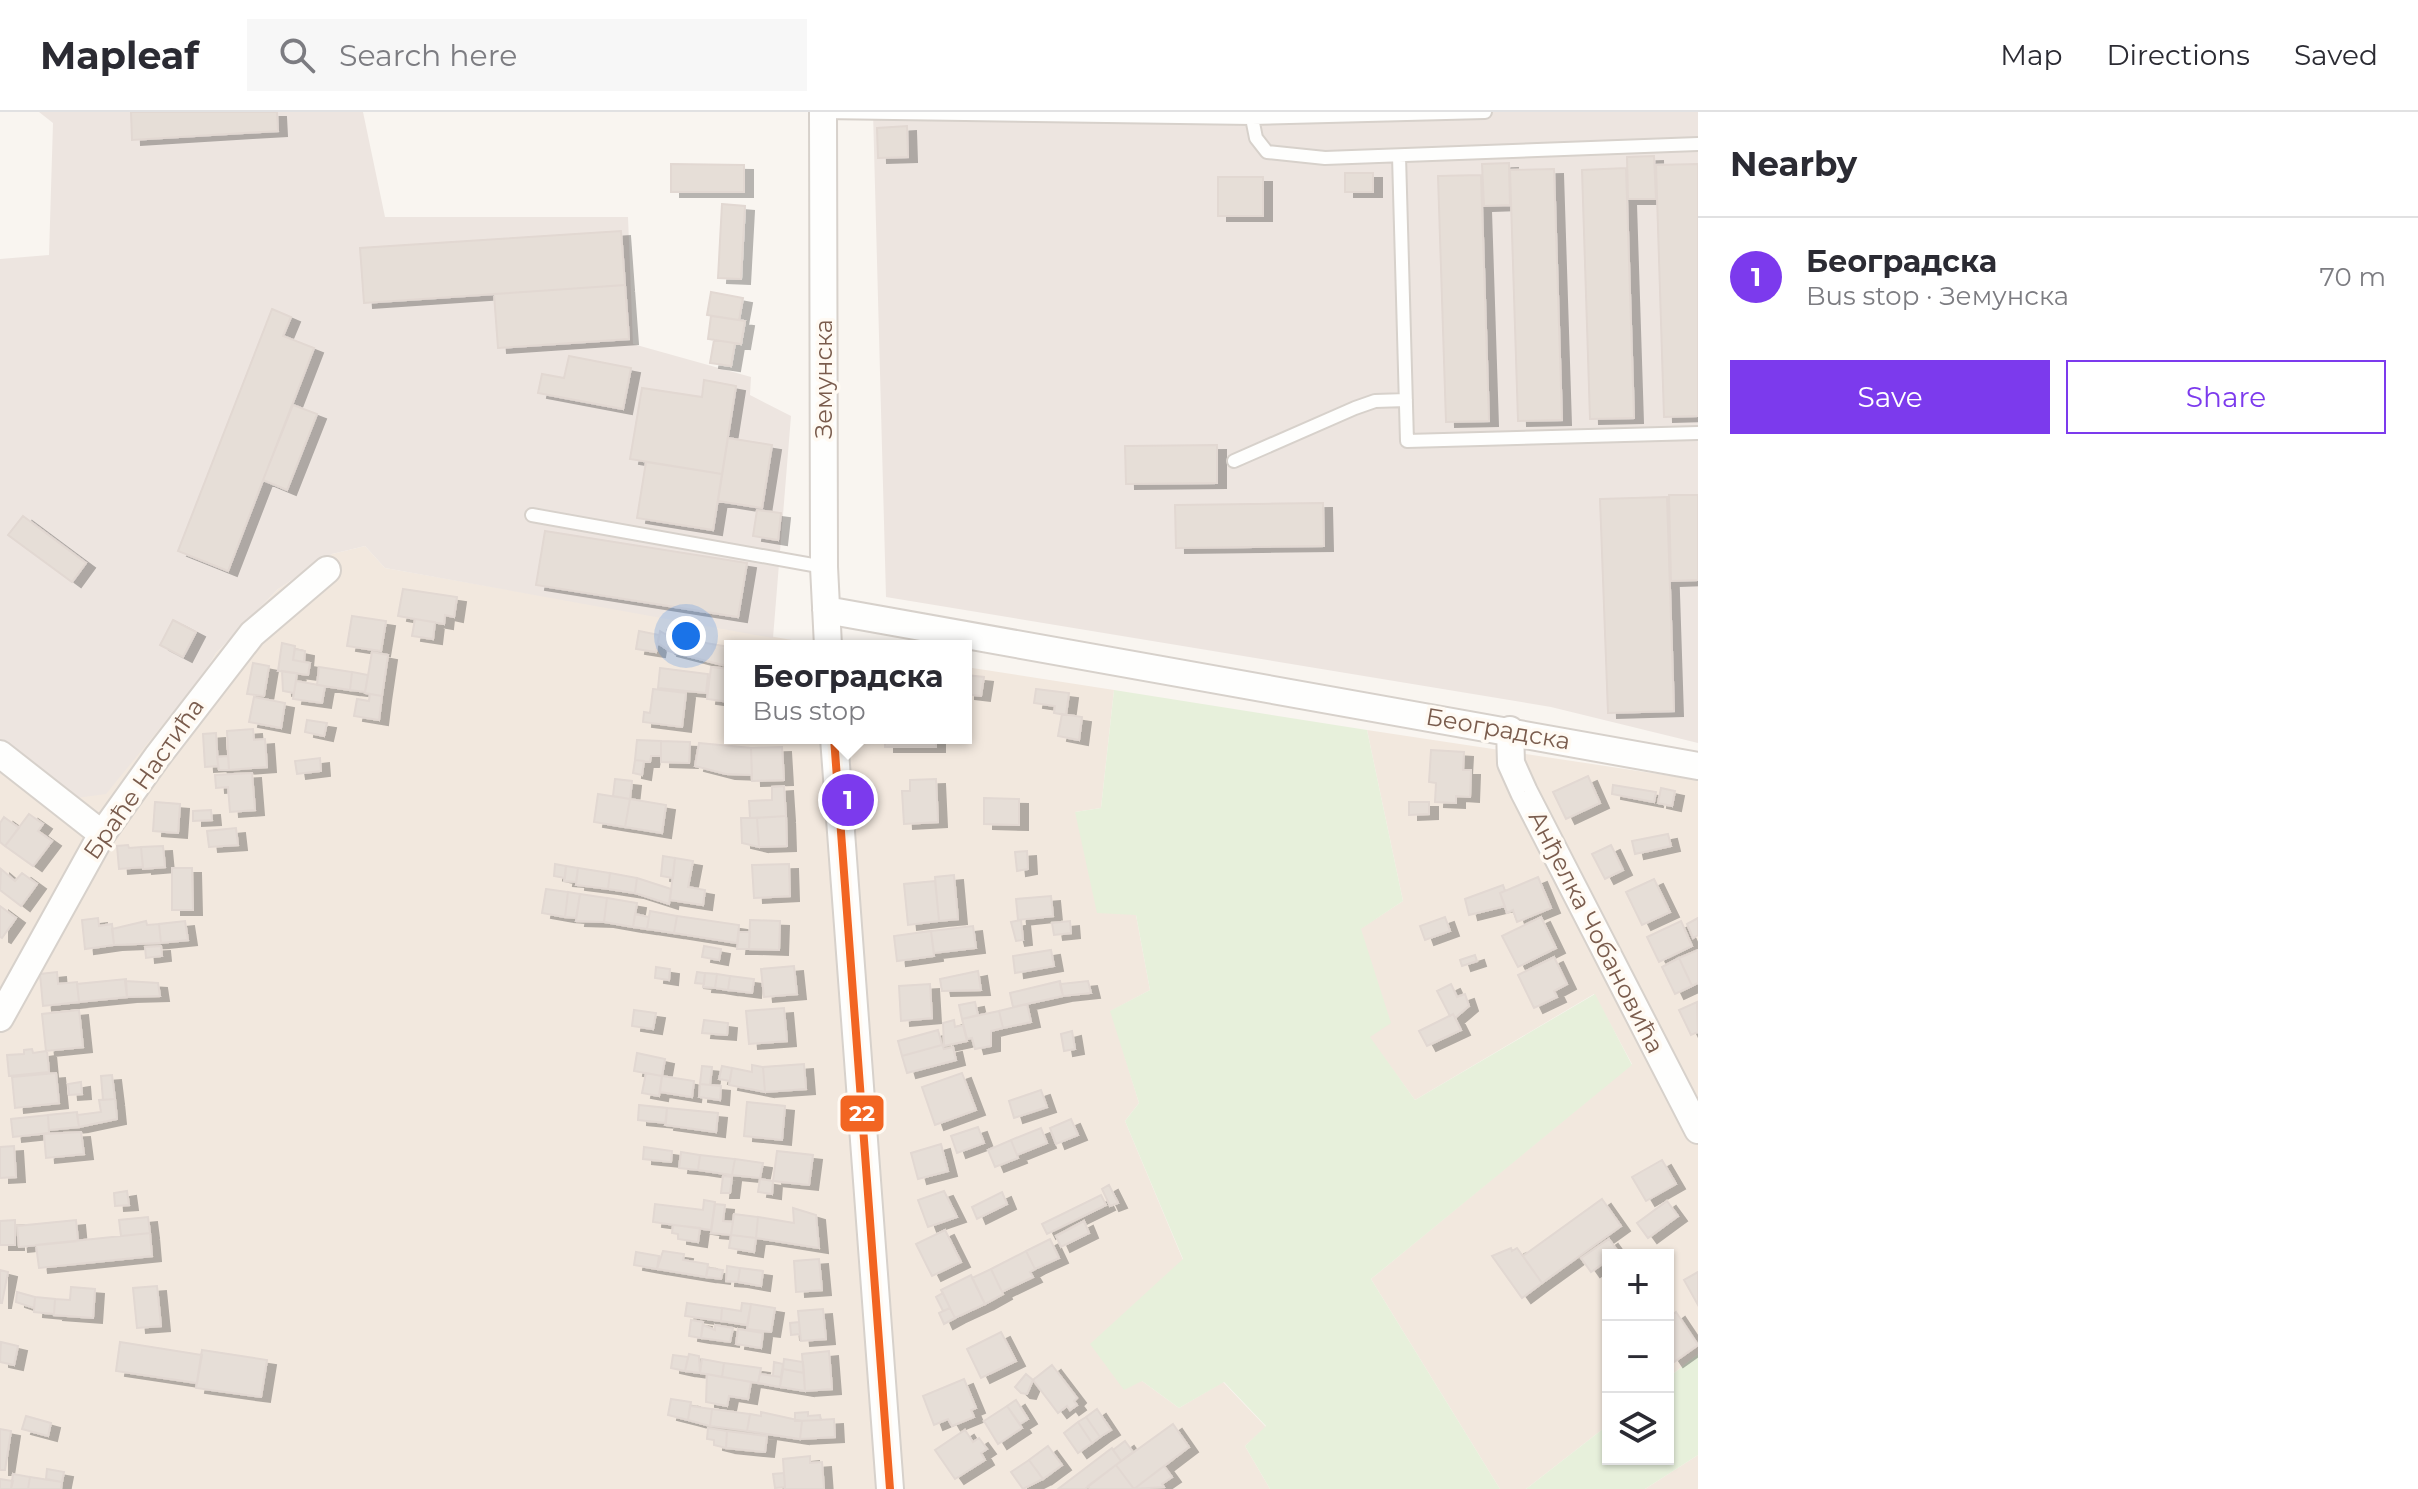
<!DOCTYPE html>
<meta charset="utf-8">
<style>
:root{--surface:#fff;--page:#f7f7f7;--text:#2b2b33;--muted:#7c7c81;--line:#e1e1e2;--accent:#7c3aed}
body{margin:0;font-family:Montserrat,sans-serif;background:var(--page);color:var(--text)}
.controls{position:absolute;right:24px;bottom:24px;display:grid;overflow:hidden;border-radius:0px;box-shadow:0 2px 6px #0004}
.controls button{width:72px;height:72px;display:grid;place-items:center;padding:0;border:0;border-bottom:2px solid var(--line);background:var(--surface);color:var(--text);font:40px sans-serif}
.you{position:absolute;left:686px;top:524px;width:28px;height:28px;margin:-20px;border:6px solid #fff;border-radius:50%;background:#1a73e8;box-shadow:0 0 0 12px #1a73e833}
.badge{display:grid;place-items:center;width:52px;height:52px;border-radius:50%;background:var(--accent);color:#fff;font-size:26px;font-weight:700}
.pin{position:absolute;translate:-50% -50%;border:4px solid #fff;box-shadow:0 2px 8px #0006}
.popup{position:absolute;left:724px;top:528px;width:248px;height:104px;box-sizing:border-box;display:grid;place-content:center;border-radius:0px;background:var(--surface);filter:drop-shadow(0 2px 6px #0005);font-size:26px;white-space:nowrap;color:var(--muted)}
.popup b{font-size:30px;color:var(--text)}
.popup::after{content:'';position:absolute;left:50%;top:100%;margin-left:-16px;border:16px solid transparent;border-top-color:var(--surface)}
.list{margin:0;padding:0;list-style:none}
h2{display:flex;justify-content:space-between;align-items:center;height:104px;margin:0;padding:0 32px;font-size:34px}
h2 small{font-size:26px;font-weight:400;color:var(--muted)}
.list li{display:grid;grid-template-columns:52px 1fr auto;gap:24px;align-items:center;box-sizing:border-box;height:120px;padding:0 32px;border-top:2px solid var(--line)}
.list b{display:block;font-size:30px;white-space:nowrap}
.list p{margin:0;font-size:26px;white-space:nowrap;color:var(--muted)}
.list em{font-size:26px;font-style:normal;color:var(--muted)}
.actions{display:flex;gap:16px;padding:24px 32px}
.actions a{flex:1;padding:18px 0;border:2px solid var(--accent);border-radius:0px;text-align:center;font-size:28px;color:var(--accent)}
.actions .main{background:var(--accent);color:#fff}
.icon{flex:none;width:44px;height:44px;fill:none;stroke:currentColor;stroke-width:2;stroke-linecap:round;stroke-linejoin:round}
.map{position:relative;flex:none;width:1698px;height:1377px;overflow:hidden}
header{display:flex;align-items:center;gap:48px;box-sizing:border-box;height:112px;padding:0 40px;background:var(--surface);border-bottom:2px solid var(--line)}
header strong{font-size:38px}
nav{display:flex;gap:44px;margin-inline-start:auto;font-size:28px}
.search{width:560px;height:72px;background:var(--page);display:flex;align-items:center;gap:20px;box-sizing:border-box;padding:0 28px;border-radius:0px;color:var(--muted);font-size:30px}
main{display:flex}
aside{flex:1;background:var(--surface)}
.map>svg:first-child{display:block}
.residential{fill:#f2e8de}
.industrial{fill:#ede5e0}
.green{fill:#e7f0db}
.building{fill:#e6ded7;stroke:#e2d8d2;stroke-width:2;filter:url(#shadow)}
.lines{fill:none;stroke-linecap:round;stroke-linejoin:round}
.service-casing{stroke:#d7d1cb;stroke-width:16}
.minor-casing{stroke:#d7d1cb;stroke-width:30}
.service{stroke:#fefefd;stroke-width:12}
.minor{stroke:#fefefd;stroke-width:26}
.bus-1-casing{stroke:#fffaf3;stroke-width:14}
.bus-1{stroke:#f26522;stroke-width:8}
.labels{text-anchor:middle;stroke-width:7;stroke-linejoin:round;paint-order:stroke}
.street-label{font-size:24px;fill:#7a5c4d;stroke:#fffaf3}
.line-badge{stroke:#fffaf3;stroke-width:3}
.badge-label{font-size:22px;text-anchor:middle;font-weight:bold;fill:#fff}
</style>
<header>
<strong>Mapleaf</strong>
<div class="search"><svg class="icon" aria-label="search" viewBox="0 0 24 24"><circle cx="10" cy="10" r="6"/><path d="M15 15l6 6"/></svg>Search here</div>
<nav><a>Map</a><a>Directions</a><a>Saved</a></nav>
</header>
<main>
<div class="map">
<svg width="1698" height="1377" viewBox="0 0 1698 1377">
<defs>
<filter id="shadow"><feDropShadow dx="9" dy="5" stdDeviation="0" flood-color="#0004"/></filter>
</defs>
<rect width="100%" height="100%" fill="#f9f5f0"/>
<!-- residential -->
<path class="residential" d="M365,434L385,456L826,534H730V626H966V555L1114,578L1101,696L1075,700L1136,803L1150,878L1111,899L1139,991L1125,1009L1183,1148L1142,1269L1179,1296L1223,1270L1266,1315L1245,1334L1270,1377H0V630L204,562L216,541L278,477L332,442Z
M1367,618L1698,668V1242L1668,1266V1143H1608V1313L1526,1377H1500L1371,1167L1632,952L1594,882L1415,988L1369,925L1360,817L1403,789Z
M1698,1343V1377H1645Z"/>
<!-- industrial -->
<path class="industrial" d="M39,0H363L385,105H628L633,232L751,265L750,283L791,304L773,526L385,456L365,434L332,442L278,477L216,541L204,562L106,682L69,687L0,630V147L49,143L53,11Z
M873,0H1698V631L1551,595L886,485Z"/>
<!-- green -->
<path class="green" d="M1114,578L1367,618L1403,789L1361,817L1391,911L1370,925L1415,988L1595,882L1632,953L1371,1167L1500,1377H1270L1245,1334L1266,1314L1224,1270L1179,1296L1142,1269L1124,1278L1090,1232L1183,1147L1125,1009L1139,991L1110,899L1150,878L1136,803L1097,801L1075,700L1101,696Z
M1698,1242V1343L1645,1377H1526L1608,1313V1347H1668V1266Z"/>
<!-- building -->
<path class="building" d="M131,0H277L278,19L132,28Z
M907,14L908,45L878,46L877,16Z
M1654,44L1656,87H1628L1627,45Z
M1509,51L1510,93L1484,94L1482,52Z
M671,52L744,53V80H671Z
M1698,52V304L1664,305L1656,53Z
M1626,56L1634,306L1590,307L1582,58Z
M1554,57L1562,308L1518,309L1510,58Z
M1345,61H1373V80H1345Z
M1481,63L1489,309L1446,310L1438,64Z
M1218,65H1263V104H1218Z
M722,92L745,94L741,167L718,166Z
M621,119L625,173L364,191L360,136Z
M625,173L629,227L498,236L494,182Z
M711,180L743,186L739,208L707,203Z
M272,197L291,205L283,224L314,236L228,459L178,439Z
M711,204L745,209L741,232L708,227Z
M714,228L735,231L731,254L710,251Z
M569,244L631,256L623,297L538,281L542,262L564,266Z
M704,268L736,274L722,362L630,347L642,276L702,285Z
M293,293L317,302L287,378L263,368Z
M728,326L772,333L762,396L718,389Z
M1217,333V371L1126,372L1125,334Z
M646,350L722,362L713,418L637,406Z
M1669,383H1698V468L1671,469Z
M1667,385L1674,599L1608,601L1600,387Z
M1323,391L1324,434L1176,436L1175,393Z
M757,398L781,401L778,428L753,424Z
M23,404L86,451L72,470L8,423Z
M545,419L747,451L738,505L536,473Z
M403,477L457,485L454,505L445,503L444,512L398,504Z
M352,504L386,509L381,539L347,534Z
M415,507L435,510L433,527L412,524Z
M173,508L196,520L183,545L160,533Z
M667,518L685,521L684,527L666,524Z
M639,519L659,523L656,540L636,537Z
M660,519L670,525L668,538L658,531Z
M670,525L730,535V555L668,539Z
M282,531L295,534L293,548L310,551L308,563L278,559Z
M295,537L305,539L304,550L293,548Z
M372,540L388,543L382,584L365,581Z
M253,551L269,554L264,584L247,582Z
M319,555L352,560L350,578L317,573Z
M711,555L730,557V590L707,587Z
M660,556L708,562L706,581L658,576Z
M282,559L297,561L294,581L283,579Z
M352,560L368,563L365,580L350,578Z
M966,563L984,565L981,584L966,582Z
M296,569L325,574L322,591L293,587Z
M653,577L686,581L682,615L643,610L644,600L650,601Z
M1036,577L1069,581L1066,603L1054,601L1055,594L1034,591Z
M370,582L382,584L379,608L354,604L357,587L369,589Z
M254,585L285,591L281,616L249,610Z
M1062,602L1082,605L1079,628L1058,624Z
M307,608L327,611L324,624L305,620Z
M253,617L254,628L265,627L267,655L229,658L227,619Z
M216,621L218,654L205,655L203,622Z
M885,626H936V635H885Z
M637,628L661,629V644H651L650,650L635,648Z
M661,629L690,630L689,651L661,650Z
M699,631L751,636L752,663L726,662L695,654Z
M782,635L784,668L752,669L751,636Z
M1431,638L1464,640L1463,658H1471L1470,685L1456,684V691L1435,690L1436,671L1429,670Z
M228,644L229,658H219L217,645Z
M320,646L321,659L297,662L295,649Z
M635,648L644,649L642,663L633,661Z
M252,661L255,698L230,700L228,675L216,676L215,663Z
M1588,664L1600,691L1566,707L1553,680Z
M615,667L632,669L630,687L613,684Z
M936,667L938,710L904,712L902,679H910V668Z
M1613,673L1656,680L1654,690L1612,682Z
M784,674L786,704L750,706L749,689L772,688V675Z
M1661,676L1675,679L1672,694L1658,691Z
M598,682L630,687L625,715L594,710Z
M984,686L1019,687V713L984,712Z
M630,687L666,693L662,721L625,715Z
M155,690L180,692L178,721L153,719Z
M1409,690H1429V702L1409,703Z
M211,698L212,708L193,709V699Z
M29,702L43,712L38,719L52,729L33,754L5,734Z
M786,704L787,734L759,735L757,706Z
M4,705L19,716L5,734L0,730V711Z
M741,706H757L759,735L742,731Z
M236,716L238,733L209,735L207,719Z
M1668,722L1671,734L1635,742L1632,729Z
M128,733L129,736L141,735L143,755L119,757L117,734Z
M1611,733L1623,758L1605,767L1592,742Z
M163,734L165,755L143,757L141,735Z
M1027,739L1028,757L1017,759L1015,740Z
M663,744L675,746L673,766L661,764Z
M675,746L693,749L688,775L705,778L703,793L670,788Z
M555,752L566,754L565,766L554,764Z
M789,752L790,784L754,786L752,753Z
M566,754L578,756L576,770L564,769Z
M172,756H192L193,798H172Z
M578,756L610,761L608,777L576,773Z
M1,757L15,769L22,761L37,772L21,794L0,778Z
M610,761L637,766L635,781L608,777Z
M954,763L958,807L939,809L935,765Z
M1538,765L1551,796L1517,810L1513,798L1507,801L1500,781Z
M637,766L671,777L669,792L635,781Z
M1654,767L1670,800L1642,813L1626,780Z
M935,769L939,809L908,813L904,772Z
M1503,773L1505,779L1500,781L1505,794L1469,803L1465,787Z
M546,777L568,780L565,805L542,801Z
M568,780L580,782L576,806L565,805Z
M580,782L607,786L604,810L576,809Z
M1051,784L1053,804L1018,808L1016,787Z
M607,786L637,791L633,815L604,810Z
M0,794L16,806L2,826L0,825Z
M650,799L677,804L674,821L647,817Z
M635,802L649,805L647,817L633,815Z
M677,804L739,813L737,831L674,821Z
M1445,805L1450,819L1425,828L1420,814Z
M1541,805L1556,836L1518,855L1502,824Z
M98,806L99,814L112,812L114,833L85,837L82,808Z
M1698,806V823L1693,826L1687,812Z
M750,808L780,809L779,838L749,837Z
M1021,808L1023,828L1016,829L1011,810Z
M146,809L147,813L159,812L161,831L114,833L112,817Z
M185,809L188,828L161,831L159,812Z
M1070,809L1071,821L1054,823L1052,811Z
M1681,809L1692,834L1659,850L1647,825Z
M973,814L976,836L934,841L931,819Z
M931,819L934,844L897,849L894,824Z
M739,820H750L749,837H737Z
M161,834L162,844L146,846L145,835Z
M704,834L721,837L719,848L702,845Z
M1051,838L1054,854L1015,861L1013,844Z
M1698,838V871L1692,874L1679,846Z
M1475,843L1477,849L1462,854L1460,848Z
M1554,845L1567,872L1554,879L1557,885L1534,896L1518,863Z
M1679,846L1692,874L1675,882L1662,855Z
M794,854L797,882L764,885L761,857Z
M656,855L670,857L669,868L655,866Z
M978,859L981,878L942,879L940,867Z
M57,860L58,872L77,870L79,890L43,894L40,862Z
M697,860L705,861L704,872L695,871Z
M705,861L717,862L715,876L703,875Z
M717,862L730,864L728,878L715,876Z
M730,864L754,867L752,881L728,878Z
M126,867L127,885L79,890L77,872Z
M125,869L158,871L160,884L127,885Z
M1060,869L1063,884L1013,895L1010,881Z
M1088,869L1091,881L1063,884L1060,872Z
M930,872L932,906L901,909L899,874Z
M1451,872L1457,885L1465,882L1469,894L1455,906L1453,902L1450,904L1437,879Z
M975,890L978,903L962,907L959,893Z
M1697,890L1698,920L1691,923L1679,898Z
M1027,892L1031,910L1003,916L999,899Z
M784,896L787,929L749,932L746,899Z
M79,898L83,935L46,939L42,902Z
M634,898L656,901L653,917L632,914Z
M999,899L1003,916L991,919V934L975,937L972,926L967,927L962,907Z
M1453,902L1461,918L1427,934L1419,919Z
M704,908L728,911L727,923L702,921Z
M954,908L955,915L963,913L967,929L944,934L943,911Z
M938,918L942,933L902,944L898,929Z
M1072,919L1075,937L1064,939L1061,922Z
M942,933L944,937L953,935L956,948L907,961L902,944Z
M32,937L33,941L47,939L49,960L9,964L7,943L24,942V938Z
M637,941L665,947L662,964L634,959Z
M804,952L806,977L765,980L763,955Z
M752,953L763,955L765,980L729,973L732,956L752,960Z
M702,954L712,955L710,973L700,972Z
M722,954L732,956L730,969L719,967Z
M56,961L59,991L15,996L12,965Z
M646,961L662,964L659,984L642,981Z
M962,961L976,998L935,1013L922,975Z
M112,963L115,987L103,988L101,964Z
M662,964L694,969L692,985L660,980Z
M81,970L82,982L69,983L68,972Z
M700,972L721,974L720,988L699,985Z
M1041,978L1047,995L1014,1006L1009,989Z
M115,987L117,1007L79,1015L77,1003L101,1000L99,988Z
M747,990L785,994L782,1028L744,1024Z
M639,993L667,996L666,1011L638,1008Z
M667,996L718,1001L716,1020L665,1013Z
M77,1000L79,1015L49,1018L48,1003Z
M48,1003L49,1021L13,1025L11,1007Z
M1071,1007L1078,1023L1056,1032L1050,1016Z
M978,1015L984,1031L957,1041L951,1024Z
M1041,1016L1047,1031L1017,1043L1011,1028Z
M81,1020L84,1042L46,1046L44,1022Z
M1011,1028L1018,1046L995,1055L988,1038Z
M941,1032L948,1059L918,1067L911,1041Z
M14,1034L16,1065L0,1066V1035Z
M644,1035L672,1039L671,1050L643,1047Z
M777,1039L813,1043L809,1073L773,1069Z
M681,1040L700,1043L698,1058L679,1056Z
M700,1043L735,1047L732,1063L698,1058Z
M735,1047L763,1051L760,1066L732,1063Z
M1662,1048L1676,1072L1646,1089L1632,1065Z
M723,1064L732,1065L730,1081H721Z
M760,1067L773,1069L772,1082L758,1080Z
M1109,1073L1118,1091L1110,1094L1102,1077Z
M127,1079L129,1093L115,1094L114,1081Z
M944,1079L957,1105L928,1115L918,1088Z
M1002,1080L1007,1092L977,1107L972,1095Z
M1101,1083L1106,1093L1047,1122L1042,1112Z
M1602,1087L1621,1114L1542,1171L1523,1144Z
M704,1088L715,1090L711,1118L653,1110L655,1092L703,1098Z
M1667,1089L1678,1104L1648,1126L1637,1111Z
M715,1092L725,1093L723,1109L733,1110L731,1123L711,1121Z
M793,1096L816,1103L819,1136L756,1126L758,1105L794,1111Z
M734,1102L758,1105L756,1126L731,1123Z
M148,1105L150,1121L121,1124L119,1108Z
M15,1108V1133H0V1109Z
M76,1108L78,1129L19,1135L17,1114Z
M1084,1109L1089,1121L1061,1135L1056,1124Z
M673,1113L700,1116L698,1130L678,1127V1122L672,1121Z
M945,1118L961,1150L932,1164L916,1132Z
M150,1121L152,1144L39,1156L36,1133Z
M731,1123L756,1126L754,1140L729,1136Z
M1050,1127L1059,1146L1035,1157L1026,1139Z
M1609,1127L1619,1141L1608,1143V1148L1591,1160L1581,1146Z
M1511,1136L1512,1139L1517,1136L1542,1171L1522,1186L1492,1144Z
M663,1139L684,1142L683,1148L708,1152L706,1165L657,1157Z
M1026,1139L1035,1157L1030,1160L1033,1165L1002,1180L991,1157Z
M636,1140L659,1144L657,1157L634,1153Z
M819,1147L822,1178L796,1180L794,1149Z
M727,1154L740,1156L738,1170L726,1169Z
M708,1156L723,1158L721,1167L706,1165Z
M740,1156L763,1159L761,1174L738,1170Z
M991,1157L1003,1182L985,1192L972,1166Z
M0,1158L8,1160L2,1191H0Z
M1698,1160V1193L1684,1168Z
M971,1163L985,1192L955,1206L941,1178Z
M157,1174L161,1214L137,1216L133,1176Z
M71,1175L95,1177L93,1206L54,1203L55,1187L70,1188Z
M17,1180L35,1185L34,1196L16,1190Z
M943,1181L950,1196L943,1199L936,1185Z
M35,1185L55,1187L54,1202L34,1200Z
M687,1191L722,1196L721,1209L685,1204Z
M742,1191L751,1192L747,1213L721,1209L722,1196L741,1199Z
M751,1192L775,1196L771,1220L747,1217Z
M950,1196L955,1206L944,1212L939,1201Z
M823,1197L826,1227L801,1229L798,1199Z
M1676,1200L1698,1233L1674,1250L1668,1241V1206Z
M691,1208L703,1210L701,1226L689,1224Z
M799,1210L800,1222L791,1223L790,1211Z
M703,1213L715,1218V1213L733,1216L730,1230L701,1226Z
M738,1217L763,1221L761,1236L736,1232Z
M1001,1220L1016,1249L981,1266L967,1237Z
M1,1230L18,1234L14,1253L0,1250Z
M120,1230L202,1243L197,1271L116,1259Z
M202,1238L267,1248L261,1285L196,1276Z
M829,1239L832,1277L805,1279L802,1242Z
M689,1242L699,1244L700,1261L685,1259Z
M673,1243L688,1245L685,1259L671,1256Z
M702,1247L724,1251L722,1265L700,1261Z
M784,1247L803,1250L804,1261L783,1257Z
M774,1250L783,1252L781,1265L773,1264Z
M724,1251L761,1256L758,1271L722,1265Z
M1052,1253L1077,1286L1074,1289L1077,1293L1070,1298L1067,1294L1058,1301L1033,1268Z
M783,1257L804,1261L805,1279L780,1275Z
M707,1262L751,1270L748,1287L729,1284L727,1294L706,1290Z
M760,1262L781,1265L780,1275L758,1271Z
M1026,1262L1033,1268L1027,1282L1021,1281L1015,1275Z
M964,1267L976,1296L971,1298L974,1305L952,1314L948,1307L934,1313L923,1284Z
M671,1287L691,1290L688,1308L668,1303Z
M1016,1288L1028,1307L1020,1312L1007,1294Z
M690,1294L712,1297L710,1314L688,1308Z
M1007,1294L1022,1316L998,1332L984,1309Z
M712,1297L750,1302L747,1319L710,1314Z
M1097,1297L1111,1318L1100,1325L1086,1305Z
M761,1300L802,1309L800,1327L747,1319L750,1302L761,1304Z
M808,1300V1304L820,1303L821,1308L795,1309V1301Z
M26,1304L51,1311L48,1324L22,1317Z
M1086,1305L1100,1325L1092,1331L1078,1310Z
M834,1307L835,1325L800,1327L802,1309Z
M1078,1310L1092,1331L1078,1341L1064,1321Z
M1173,1312L1189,1335L1134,1377L1116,1353Z
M708,1316L727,1319L726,1336L714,1333V1328L707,1327Z
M0,1317L11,1319L5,1358H0Z
M965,1318L973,1330L979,1326L987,1337L981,1341L985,1348L955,1367L935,1338Z
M727,1319L767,1324L765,1340L726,1336Z
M1125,1329L1133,1340L1121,1349L1113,1338Z
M1048,1334L1062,1353L1043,1367L1029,1348Z
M1112,1336L1121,1349L1116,1353L1085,1377H1058Z
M810,1344V1351L822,1350L824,1377H785L783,1347Z
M1029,1348L1043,1367L1023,1377L1011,1360Z
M1116,1353L1134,1377H1090L1088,1374Z
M1164,1354L1172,1365L1162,1372L1164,1375L1134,1377Z
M47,1357L64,1360L62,1370L46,1367Z
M784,1361L785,1375L775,1376L773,1362Z
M13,1362L30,1365L28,1377H11Z
M30,1365L62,1370L61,1377H28Z
M0,1367L13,1369L11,1377H0Z"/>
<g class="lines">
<!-- service casing -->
<g class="service-casing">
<path id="service" d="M823,0L1252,6L1485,0
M1252,6L1256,26L1267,40L1325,46L1698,32
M1399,44L1407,329L1698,321
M1234,349L1355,296L1375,289L1406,288
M532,403L824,455"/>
</g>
<!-- minor casing -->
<g class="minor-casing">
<path id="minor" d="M823,0L824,455L828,534
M826,498L1698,654
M1510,618L1511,651L1524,680L1698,1018
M834,626L890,1377
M0,642L102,722
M0,906L102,722L157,645L252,522L327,458"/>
</g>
<!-- service -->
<use href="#service" class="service"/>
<!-- minor -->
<use href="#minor" class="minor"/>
<!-- bus-1 casing -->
<g class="bus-1-casing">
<path id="bus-1" d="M834,626L890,1377"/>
</g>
<!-- bus-1 -->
<use href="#bus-1" class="bus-1"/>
</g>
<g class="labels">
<!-- street labels -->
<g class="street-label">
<text transform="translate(824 267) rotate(-90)" y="8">Земунска</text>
<text transform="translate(1498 617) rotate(10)" y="8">Београдска</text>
<text transform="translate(144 667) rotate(-55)" y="8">Браће Настића</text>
<text transform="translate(1596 820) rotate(63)" y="8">Анђелка Чобановића</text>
</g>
</g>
<rect class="line-badge" x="839" y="982" width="46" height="39" rx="8" fill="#f26522"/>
<g class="badge-label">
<text x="862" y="1009">22</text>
</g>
</svg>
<div class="controls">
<button>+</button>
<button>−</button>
<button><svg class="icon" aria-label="layers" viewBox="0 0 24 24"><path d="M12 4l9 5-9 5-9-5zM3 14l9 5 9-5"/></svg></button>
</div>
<div class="you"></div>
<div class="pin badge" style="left:848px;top:688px">1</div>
<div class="popup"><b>Београдска</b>Bus stop</div>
</div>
<aside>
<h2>Nearby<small></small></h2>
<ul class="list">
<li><span class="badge">1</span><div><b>Београдска</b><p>Bus stop · Земунска</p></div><em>70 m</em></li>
</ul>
<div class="actions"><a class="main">Save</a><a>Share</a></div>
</aside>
</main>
